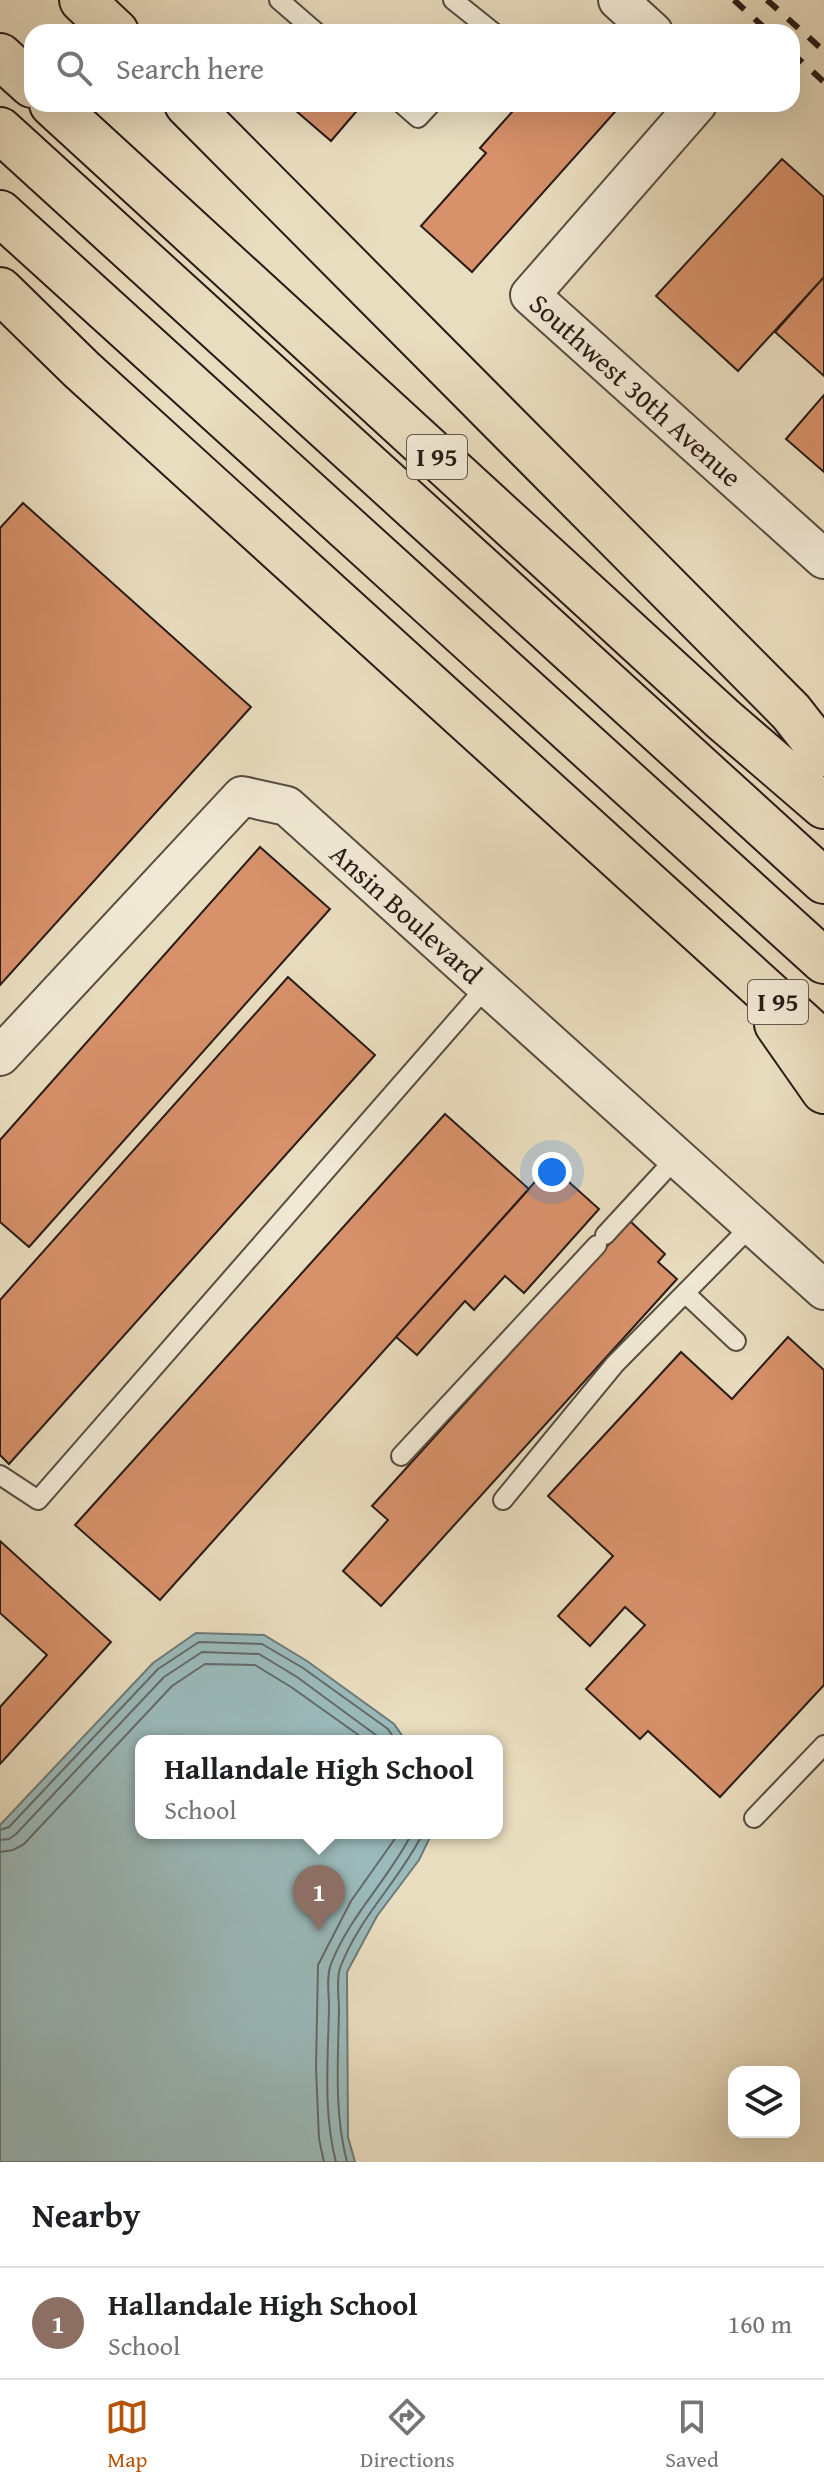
<!DOCTYPE html>
<style>
:root{--surface:#fff;--page:#f2f2f2;--text:#202124;--muted:#757577;--line:#e0e0e0;--accent:#b45309}
body{margin:0;font-family:"Gentium Book Plus",serif;background:var(--page);color:var(--text)}
.controls{position:absolute;right:24px;bottom:24px;display:grid;overflow:hidden;border-radius:16px;box-shadow:0 8px 32px #0002}
.controls button{width:72px;height:72px;display:grid;place-items:center;padding:0;border:0;border-bottom:2px solid var(--line);background:var(--surface);color:var(--text);font:40px sans-serif}
.you{position:absolute;left:552px;top:1172px;width:28px;height:28px;margin:-20px;border:6px solid #fff;border-radius:50%;background:#1a73e8;box-shadow:0 0 0 12px #1a73e833}
.badge{display:grid;place-items:center;width:52px;height:52px;border-radius:50%;background:var(--accent);color:#fff;font-size:26px;font-weight:700}
.pin{position:absolute;translate:-50% -66px;filter:drop-shadow(0 2px 4px #0008)}
.pin::after{content:'';position:absolute;top:42px;width:28px;height:24px;background:inherit;clip-path:polygon(0 0,100% 0,50% 100%)}
.popup{position:absolute;left:135px;top:1735px;width:368px;height:104px;box-sizing:border-box;display:grid;place-content:center;border-radius:16px;background:var(--surface);filter:drop-shadow(0 2px 6px #0005);font-size:26px;white-space:nowrap;color:var(--muted)}
.popup b{font-size:30px;color:var(--text)}
.popup::after{content:'';position:absolute;left:50%;top:100%;margin-left:-16px;border:16px solid transparent;border-top-color:var(--surface)}
.list{margin:0;padding:0;list-style:none}
h2{display:flex;justify-content:space-between;align-items:center;height:104px;margin:0;padding:0 32px;font-size:34px}
h2 small{font-size:26px;font-weight:400;color:var(--muted)}
.list li{display:grid;grid-template-columns:52px 1fr auto;gap:24px;align-items:center;box-sizing:border-box;height:112px;padding:0 32px;border-top:2px solid var(--line)}
.list b{display:block;font-size:30px;white-space:nowrap}
.list p{margin:0;font-size:26px;white-space:nowrap;color:var(--muted)}
.list em{font-size:26px;font-style:normal;color:var(--muted)}
.icon{flex:none;width:44px;height:44px;fill:none;stroke:currentColor;stroke-width:2;stroke-linecap:round;stroke-linejoin:round}
.map{position:relative;flex:none;width:824px;height:2162px;overflow:hidden}
.search{position:absolute;background:var(--surface);box-shadow:0 8px 32px #0002;left:24px;right:24px;top:24px;height:88px;display:flex;align-items:center;gap:20px;box-sizing:border-box;padding:0 28px;border-radius:24px;color:var(--muted);font-size:30px}
.sheet{height:216px;background:var(--surface)}
nav{display:flex;justify-content:space-around;align-items:center;box-sizing:border-box;height:112px;border-top:2px solid var(--line);background:var(--surface);font-size:22px;color:var(--muted)}
nav a{display:grid;justify-items:center;gap:4px}
nav .on{color:var(--accent)}
.map>svg:first-child{display:block}
.water{fill:#9bbabb;stroke:#6d7a79;stroke-width:2}
.lines{fill:none;stroke-linecap:round;stroke-linejoin:round}
.shore{stroke:#626a68;stroke-width:2}
.building{fill:#d7916b;stroke:#281b16;stroke-width:2}
.lane-casing{stroke:#584c40;stroke-width:22}
.street-casing{stroke:#584c40;stroke-width:42}
.highway-casing{stroke:#281b16;stroke-width:48}
.lane{stroke:#f1e9d5;stroke-width:18}
.street{stroke:#f1e9d5;stroke-width:38}
.highway{stroke:#e9ddbf;stroke-width:44}
.rail{stroke:#281b16;stroke-width:6;stroke-dasharray:14 14;stroke-linecap:butt}
.labels{text-anchor:middle;stroke-width:8;stroke-linejoin:round;paint-order:stroke}
.shield{fill:#f1e9d5;stroke:#64594f;stroke-width:2}
.shield-label{font-size:26px;font-weight:bold;fill:#281b16}
.street-label{font-size:28px;fill:#281b16;stroke:#f1e9d5}
</style>
<div class="map">
<svg width="824" height="2162" viewBox="0 0 824 2162">
<rect width="100%" height="100%" fill="#e9ddbf"/>
<filter id="stains"><feTurbulence type="fractalNoise" baseFrequency=".0025" numOctaves="4"/><feColorMatrix values="0 0 0 0 .2 0 0 0 0 .09 0 0 0 0 .02 0 0 0 .5 -.17"/></filter>
<radialGradient id="worn" r=".72"><stop offset=".6" stop-color="#630" stop-opacity="0"/><stop offset="1" stop-color="#630" stop-opacity=".3"/></radialGradient>
<!-- water -->
<path class="water" d="M196,1633L264,1635L307,1661L394,1724L406,1741H141V1833H432L419,1860L377,1916L347,1972L348,2137L355,2162H0V1825L153,1663Z"/>
<g class="lines">
<!-- shore -->
<path class="shore" d="M0,1830L9,1827L158,1669L199,1642L262,1644L303,1668L388,1729L396,1741
M0,1840L9,1839L16,1834L164,1677L202,1652L259,1654L297,1677L384,1741
M0,1852L13,1850L24,1844L172,1686L205,1664L255,1665L291,1687L367,1741
M324,2162L319,2139L316,2067L318,1965L351,1901L399,1833
M336,2162C323,2113 328,2058 329,2008C329,1994 326,1977 331,1964C350,1915 389,1879 412,1833
M347,2162C334,2113 338,2060 339,2010C339,1997 336,1980 340,1968C359,1917 400,1880 423,1833"/>
</g>
<!-- building -->
<path class="building" d="M288,104H359L361,106L331,141Z
M519,104H622L472,272L421,226L486,153L480,148Z
M782,159L824,197V277L738,371L656,296Z
M824,277V376L775,332Z
M824,395V472L786,439Z
M23,503L251,707L0,985V528Z
M260,847L330,909L29,1247L0,1222V1140Z
M288,977L375,1055L9,1464L0,1455V1300Z
M445,1114L529,1189L160,1600L75,1525Z
M550,1165L599,1209L524,1293L505,1276L474,1310L465,1301L417,1355L396,1337Z
M630,1221L665,1254L658,1262L677,1279L381,1606L343,1571L388,1520L372,1506Z
M788,1337L824,1370V1685L720,1797L648,1731L640,1739L586,1689L645,1625L625,1607L590,1646L558,1616L613,1556L548,1496L681,1352L732,1399Z
M0,1541L111,1642L0,1764V1707L47,1655L0,1613Z"/>
<g class="lines">
<!-- lane casing -->
<g class="lane-casing">
<path id="lane" d="M279,0L316,32
M453,0L493,32
M402,104L418,118L431,104
M605,1235L677,1157
M685,1293L736,1341
M401,1456L597,1245
M0,1475L38,1500L487,986
M503,1500L615,1364L752,1225
M754,1818L824,1745"/>
</g>
<!-- street casing -->
<g class="street-casing">
<g id="street">
<path d="M618,0L653,32"/>
<path id="s1" d="M697,104L530,295L824,559"/>
<path id="s2" d="M0,1056L242,796L287,806L824,1290"/>
</g>
</g>
<!-- highway casing -->
<g class="highway-casing">
<path id="highway" d="M82,0L116,32
M0,56L32,85
M52,104L724,720L824,806
M187,104L791,712L824,754
M0,130L824,881
M0,213L824,961
M0,290L82,370L824,1044
M777,1024L824,1091"/>
</g>
<!-- lane -->
<use href="#lane" class="lane"/>
<!-- street -->
<use href="#street" class="street"/>
<!-- highway -->
<use href="#highway" class="highway"/>
<!-- rail -->
<path class="rail" d="M734,0L769,32
M767,0L824,51
M792,53L824,82"/>
</g>
<g class="labels">
<!-- shield labels -->
<g class="shield">
<rect x="407" y="435" width="60" height="44" rx="6"/>
<rect x="748" y="980" width="60" height="44" rx="6"/>
</g>
<g class="shield-label">
<text x="437" y="466">I 95</text>
<text x="778" y="1011">I 95</text>
</g>
<!-- street labels -->
<g class="street-label">
<text dy="10" stroke="none"><textPath href="#s1" startOffset="396">Southwest 30th Avenue</textPath></text>
<text dy="10" stroke="none"><textPath href="#s2" startOffset="562">Ansin Boulevard</textPath></text>
</g>
</g>
<rect width="100%" height="100%" filter="url(#stains)"/>
<rect width="100%" height="100%" fill="url(#worn)"/>
</svg>
<div class="controls">
<button><svg class="icon" aria-label="layers" viewBox="0 0 24 24"><path d="M12 4l9 5-9 5-9-5zM3 14l9 5 9-5"/></svg></button>
</div>
<div class="you"></div>
<div class="pin badge" style="left:319px;top:1931px;background:#8d6e63">1</div>
<div class="popup"><b>Hallandale High School</b>School</div>
<div class="search"><svg class="icon" aria-label="search" viewBox="0 0 24 24"><circle cx="10" cy="10" r="6"/><path d="M15 15l6 6"/></svg>Search here</div>
</div>
<section class="sheet">
<h2>Nearby<small></small></h2>
<ul class="list">
<li><span class="badge" style="background:#8d6e63">1</span><div><b>Hallandale High School</b><p>School</p></div><em>160 m</em></li>
</ul>
</section>
<nav>
<a class="on"><svg class="icon" aria-label="map" viewBox="0 0 24 24"><path d="M3 6l6-2 6 2 6-2v14l-6 2-6-2-6 2zM9 4v14M15 6v14"/></svg>Map</a>
<a><svg class="icon" aria-label="directions" viewBox="0 0 24 24"><path d="M12 3l9 9-9 9-9-9zM9 14v-3h6M13 9l2 2-2 2"/></svg>Directions</a>
<a><svg class="icon" aria-label="saved" viewBox="0 0 24 24"><path d="M7 4h10v16l-5-4-5 4z"/></svg>Saved</a>
</nav>
